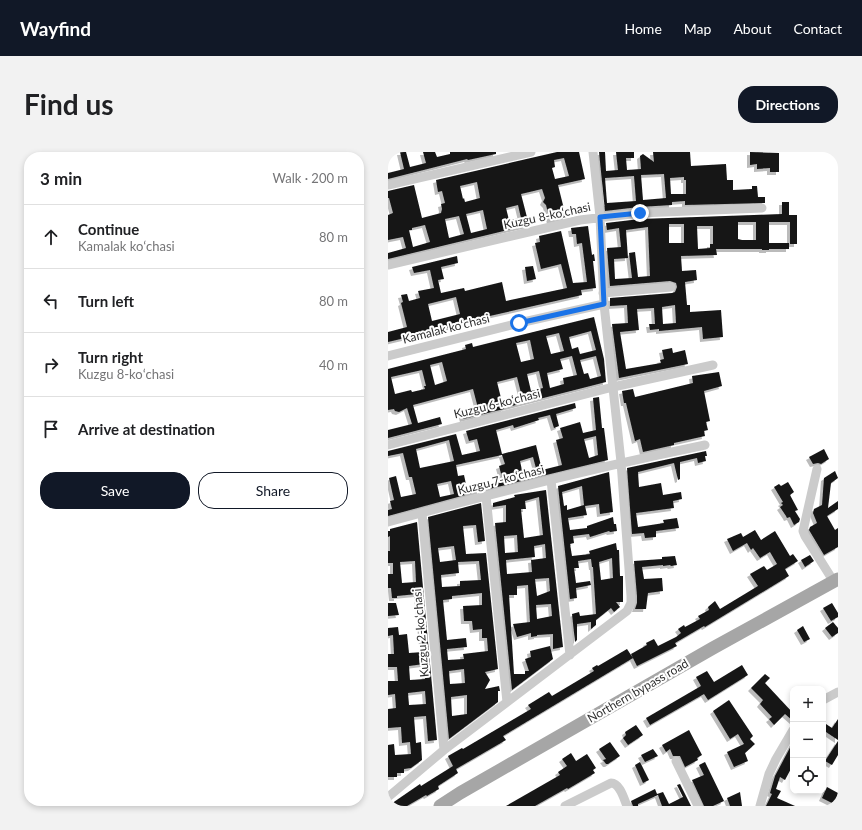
<!DOCTYPE html>
<meta charset="utf-8">
<style>
:root{--surface:#fff;--page:#f2f2f2;--text:#202124;--muted:#757577;--line:#e0e0e0;--accent:#111827}
body{margin:0;font-family:Lato,sans-serif;background:var(--page);color:var(--text)}
.controls{position:absolute;right:12px;bottom:12px;display:grid;overflow:hidden;border-radius:8px;box-shadow:0 2px 6px #0003}
.controls button{width:36px;height:36px;display:grid;place-items:center;padding:0;border:0;border-bottom:1px solid var(--line);background:var(--surface);color:var(--text);font:20px sans-serif}
.stop{position:absolute;width:12px;height:12px;margin:-9px;border:3px solid #1a73e8;border-radius:50%;background:#fff}
.stop.end{background:#1a73e8;border-color:#fff;box-shadow:0 1px 4px #0008}
.list{margin:0;padding:0;list-style:none}
h2{display:flex;justify-content:space-between;align-items:center;height:52px;margin:0;padding:0 16px;font-size:17px}
h2 small{font-size:13px;font-weight:400;color:var(--muted)}
.list li{display:grid;grid-template-columns:26px 1fr auto;gap:12px;align-items:center;box-sizing:border-box;height:64px;padding:0 16px;border-top:1px solid var(--line)}
.list b{display:block;font-size:15px;white-space:nowrap}
.list p{margin:0;font-size:13px;white-space:nowrap;color:var(--muted)}
.list em{font-size:13px;font-style:normal;color:var(--muted)}
.actions{display:flex;gap:8px;padding:12px 16px}
.actions a{flex:1;padding:9px 0;border:1px solid var(--accent);border-radius:16px;text-align:center;font-size:14px;color:var(--accent)}
.actions .main{background:var(--accent);color:#fff}
.icon{flex:none;width:22px;height:22px;fill:none;stroke:currentColor;stroke-width:2;stroke-linecap:round;stroke-linejoin:round}
.map{position:relative;flex:none;width:450px;height:654px;overflow:hidden;border-radius:16px}
header{display:flex;align-items:center;gap:24px;box-sizing:border-box;height:56px;padding:0 20px;background:var(--accent);color:#fff}
header strong{font-size:19px}
nav{display:flex;gap:22px;margin-inline-start:auto;font-size:14px}
.intro{display:flex;align-items:center;justify-content:space-between;box-sizing:border-box;height:96px;padding:0 24px}
h1{margin:0;font-size:28px}
.button{padding:10px 18px;border-radius:16px;background:var(--accent);color:#fff;font-size:14px;font-weight:700}
main{display:flex;gap:24px;padding:0 24px}
aside{flex:1;background:var(--surface);border-radius:16px;box-shadow:0 2px 6px #0003}
.map>svg:first-child{display:block}
.building{fill:#151515;fill-rule:evenodd;filter:url(#shadow)}
.lines{fill:none;stroke-linecap:round;stroke-linejoin:round}
.street{stroke:#cbcbcb;stroke-width:9}
.primary{stroke:#a6a6a6;stroke-width:13}
.route{stroke:#1a73e8;stroke-width:5}
.labels{text-anchor:middle;stroke-width:4;stroke-linejoin:round;paint-order:stroke}
.street-label{font-size:12px;fill:#2e2e2e;stroke:#fff}
</style>
<header>
<strong>Wayfind</strong>
<nav><a>Home</a><a>Map</a><a>About</a><a>Contact</a></nav>
</header>
<div class="intro"><h1>Find us</h1><a class="button">Directions</a></div>
<main>
<aside>
<h2>3 min<small>Walk · 200 m</small></h2>
<ul class="list">
<li><svg class="icon" aria-label="ahead" viewBox="0 0 24 24"><path d="M12 20V5M6 11l6-6 6 6"/></svg><div><b>Continue</b><p>Kamalak koʻchasi</p></div><em>80 m</em></li>
<li><svg class="icon" aria-label="left" viewBox="0 0 24 24"><path d="M17 20v-9H6M10 6l-5 5 5 5"/></svg><div><b>Turn left</b></div><em>80 m</em></li>
<li><svg class="icon" aria-label="right" viewBox="0 0 24 24"><path d="M7 20v-9h11M14 6l5 5-5 5"/></svg><div><b>Turn right</b><p>Kuzgu 8-koʻchasi</p></div><em>40 m</em></li>
<li><svg class="icon" aria-label="arrive" viewBox="0 0 24 24"><path d="M6 21V4h12l-3 4 3 4H6"/></svg><div><b>Arrive at destination</b></div></li>
</ul>
<div class="actions"><a class="main">Save</a><a>Share</a></div>
</aside>
<div class="map">
<svg width="450" height="654" viewBox="0 0 450 654">
<defs>
<filter id="shadow"><feDropShadow dx="-3" dy="3" stdDeviation="0" flood-color="#0004"/></filter>
</defs>
<rect width="100%" height="100%" fill="#fff"/>
<!-- building -->
<path class="building" d="M12,0H18L22,15L38,11L35,0H47L49,5L62,2V0H108V2L80,8L79,7L0,27V21L16,17Z
M169,0H191L197,27L170,33L178,65L162,69L158,53L155,50L157,46L154,37L133,42L141,73L0,107V101L18,96L15,85L0,88V63L5,61L1,46H0V39L26,33L34,66L53,61L54,57L53,52L57,51L54,39L50,40L48,28ZM176,6L181,24L167,27L164,16L167,15L166,8ZM89,30L92,46L77,50L76,46L75,47L72,34ZM130,53L133,66L121,68L118,56ZM95,58L99,77L83,81L78,62ZM71,64L76,82L61,86L57,67ZM37,73L42,90L25,95L21,78H24V76Z
M211,0H217L218,19L230,18L228,0H246V6H238L239,18L253,17L252,4L255,2L266,10L265,0H302L303,14L338,12L339,28H345V38L364,37V34H369L370,45H377V51L297,53V49L284,50V53L251,55L217,59ZM276,22L278,46L255,48L253,23ZM246,24L248,49L219,51L217,26ZM296,25V28H298V42H283L282,26Z
M362,0L391,1V20H382V16L369,17V12L362,13Z
M394,50H401V63H409V92H402V70H381V91H401V97H381V98H374V97H328L329,103L293,104L294,119L308,118L309,128L297,130L299,153H302V160L333,158L335,185L315,187L314,175L271,179V177L262,178L261,172H267L266,156L249,157L251,178L232,180L238,217L273,211L272,208L276,207L274,198L284,196L285,201L297,198L300,212L231,226L224,172L240,171L239,153L222,154V146L284,141L287,140L289,135L288,131L282,129L222,134L219,96L233,95L231,76L219,78L218,71L252,67L394,62ZM350,70H368V88H354L350,87ZM281,72H296V91H281ZM309,74H325V92H322V96L310,97ZM260,75L262,124L250,125L247,100L241,101L244,126L227,127L226,107L240,106L238,78ZM287,153L288,171L275,172L274,155Z
M200,74L204,103L206,102L207,109H205L208,136L193,138L194,143L84,168V170L0,190V180L19,175L13,151L15,150L13,143L19,142L21,149L32,146L30,139L46,136L42,118L26,121L24,115L69,104L70,111L53,115L56,127L50,128L53,141L76,136L77,139L114,130L118,149L179,136L173,112L153,117L147,91L152,90L151,84L173,79L185,131L199,130L194,91L189,92L188,82H184L183,76ZM68,145L72,162L44,169L40,152Z
M145,114L148,127L139,129L137,115Z
M206,165L216,207L218,230L116,256V257L75,267L73,260L90,256L85,237L25,253L30,271L52,265L54,272L0,286V278L24,272L19,256L11,260L7,259L6,257L0,258V217L78,197L77,193L84,191L85,195ZM203,179L208,198L192,202L190,195L184,197L181,185ZM171,181L176,199L163,202L158,184ZM142,188L146,207L133,210L128,191ZM184,204L189,223L175,226L176,232L162,236L159,221L175,217L172,207ZM208,204L213,224L202,227L200,221L196,222L192,208ZM54,210L59,229L47,233L42,213ZM34,218L38,234H36L37,237L24,240L23,238L7,242L3,225ZM151,219L155,236L143,239L139,222ZM129,225L134,245L114,250L109,230Z
M331,220L334,234L316,239L322,269L318,270L320,278L316,279L317,284L286,291V293L255,300L252,287L247,289L238,251H236L234,239L245,237L247,245L305,231L304,224Z
M211,245L214,276H216L220,308L101,337L100,333L115,329L111,314L117,312L114,303L77,311L68,313L70,324L76,323L79,337L92,335V339L0,364V358L4,357L2,349L6,348L1,326L8,324L13,345L28,342L24,325H21L15,301L0,304V299L68,282L74,303L92,299L89,287L81,289L78,279L187,251L188,256L168,262L171,274L166,276L162,263L150,266L151,268L126,276L125,273L108,278L114,302L148,293L154,318L174,313L168,288L175,286L172,276L192,270L195,281L208,278L205,246ZM208,284L210,303L201,306L196,287ZM61,288L66,309L32,316L28,297ZM145,305L149,320L135,323L132,309ZM63,329L66,342L52,345L49,332Z
M436,297L441,307L433,312L430,311L425,312L421,305Z
M318,299L319,304H317L318,309L310,311L309,306L292,310V327L290,328L286,311L250,320L251,335L273,331L275,343L293,340L294,347L285,349L286,356L248,361L250,375L276,371L275,368L289,366L291,376L268,379V385L257,386L256,381L244,382L239,316Z
M447,319L450,326L443,331L440,356L450,349V357L439,364L447,378L450,376V395L436,403L421,378L422,375L429,371L425,361L426,357L434,353L436,326Z
M221,320L225,360L212,362L211,352L197,354L199,363L180,366L182,378L199,376V374L225,365L226,372H228L229,379L222,380L221,379L202,385L201,382L185,384L186,391L182,392L184,404L202,402L201,399L228,391L229,398H231L232,424H235V450H228L232,455L226,460L223,456L208,468V473L203,477V470L189,472V488L187,490L184,462L191,460L192,464L208,462L205,415H204L203,407L190,409L191,416H186L188,431L202,429L203,433L188,436L189,446L182,447L170,334ZM194,334L196,353L179,358V353L176,354L174,340ZM224,406L225,426L213,428L211,410Z
M400,330L406,340L402,343L410,358L407,359L412,367L411,370L406,373L402,365L399,366L398,364L392,355L395,353L393,351L395,350L386,335L391,332L393,334Z
M158,338L175,495L165,497V482L149,483V484L143,485V481L129,485L125,472L142,470L140,433L129,434V443H121L126,522H137V519H141L137,507L143,505L142,499L162,494L165,507L124,538L107,371L118,370V353L105,355V351L127,345L126,343ZM151,345L155,383L136,386L133,357H138L137,349ZM129,383L130,400L117,401L116,384ZM157,392L158,406L143,408L144,420L119,422L118,408L147,405L146,394ZM161,426L162,439L149,444L147,427ZM163,452L164,464L149,467L148,453Z
M93,351L97,389L90,390L88,373L75,374L78,402L98,401L110,517L97,520L102,528L97,537L111,534L112,539H110V550L61,587L40,365ZM66,394L68,408L52,410L50,396ZM91,409L93,428L72,429V434L54,435L53,423L71,421L70,410ZM94,441V453L75,454L76,469H84L85,478L94,477V486H99L100,499L75,502L76,507L60,508L59,497L79,495L78,486L59,488L55,448L64,447V444ZM76,517L77,531L62,532L61,519ZM79,543V562L64,564L63,545Z
M29,370L49,588L40,589L38,564L26,565L28,591L33,590L34,608L23,616L16,617V621H9V625H0V593L6,592L7,603L23,602L22,590L14,591L13,575L0,576V557L8,556L7,542L0,543V529H10L9,515H0V502H6L5,483L0,484V476L10,475L11,483L19,482L21,501L35,500L29,442L9,444V446H4L3,436H0V422H5V411H0V399H2V384L0,385V379H2V377ZM27,409L28,430L14,431L12,410ZM36,512L37,527L22,528L21,514ZM37,539L38,552L21,553L20,541Z
M367,378L373,388L387,379L402,404L405,402L410,409L397,417L401,424L317,475L316,474L287,491L289,494L249,514L243,502L259,493L258,491L266,487L270,494L288,485L293,481L290,477L296,473L297,475L312,467L310,464L321,458L320,455L327,449L332,457L370,434L362,422L376,414L379,418L389,412L382,400L372,406L365,396L363,398L359,391L345,399L339,387L353,381L355,385Z
M422,403L426,409L417,415L413,408Z
M287,404L289,413L283,414L282,413L275,414V413L254,415L256,427L274,426L275,439L260,441L258,457H247L249,451V444L246,409L274,407V405Z
M0,451H8L11,463L0,464Z
M444,451L450,461V465L443,469L435,456Z
M445,470L450,476V481L444,485L437,476Z
M415,474L422,487L416,490L409,478Z
M239,497L245,506L115,584L118,588L68,617L70,621L50,634L51,637L39,644L38,643L19,654H0L32,632L33,634L65,614L60,604L74,596L75,597L143,557L140,553L161,540L164,544L206,519L204,516L209,513L210,514Z
M354,513L360,523L320,548L316,542L262,573L258,566L313,534L308,525L319,519L326,530Z
M377,522L382,526L377,531L405,561V569L397,562L386,573L381,567L384,565L372,552L375,548L363,536Z
M341,548L365,584L362,587L367,592L357,601L360,609L346,615L339,600L356,592L350,582L342,587L325,559Z
M450,567V588L435,578V570L444,576Z
M248,573L255,583L240,593L235,586L238,583L237,580Z
M301,578L314,603L309,606L310,608L297,615L292,604H285L282,597L278,600L274,593Z
M450,589V603L444,613L437,609Z
M222,590L232,604L220,612H218L215,608L218,607L211,597Z
M405,590V613L397,628L392,625L388,637L393,639L389,646L407,654H378L384,642L382,641L387,624Z
M265,597L270,604L257,610L253,603Z
M183,601L188,609L199,602L208,616L205,618L207,621L180,637L179,636L147,654H118L172,623L170,620L179,614L174,607Z
M252,610L261,628L255,631L247,613Z
M317,610L336,649L325,654H316L304,628L316,623L311,613Z
M292,632L303,654H274L270,643L250,652V654H245L243,649L267,637L269,642L275,640L281,652L295,645L289,633Z
M439,635L450,641V654L434,646Z
M352,640L354,654H342L339,646Z"/>
<g class="lines">
<!-- street -->
<path class="street" d="M0,33L143,0
M0,113L192,68L252,61L374,56
M215,141L283,135
M0,204L131,171L216,152
M0,293L225,235L325,213
M429,317L415,379L417,384L446,430
M163,328L182,503
M98,344L119,550
M34,361L56,598
M0,370C105,341 210,315 317,293
M435,548L450,540
M288,609L310,654
M0,645L56,598L239,459L243,451V444L233,310L216,152L212,65L205,0
M177,654L223,631C232,631 236,647 239,654
M372,654L381,622L388,607L405,578"/>
<!-- primary -->
<path class="primary" d="M52,654L72,641L325,496L450,427"/>
</g>
<g class="lines">
<!-- route -->
<path class="route" d="M131,171L216,152L212,65L252,61"/>
</g>
<g class="labels">
<!-- street labels -->
<g class="street-label">
<text transform="translate(159 64) rotate(-12)" y="4">Kuzgu 8-koʻchasi</text>
<text transform="translate(58 177) rotate(-14)" y="4">Kamalak koʻchasi</text>
<text transform="translate(109 252) rotate(-14)" y="4">Kuzgu 6-koʻchasi</text>
<text transform="translate(113 328) rotate(-14)" y="4">Kuzgu 7-koʻchasi</text>
<text transform="translate(33 481) rotate(-95)" y="4">Kuzgu 2-koʻchasi</text>
<text transform="translate(250 539) rotate(-30)" y="4">Northern bypass road</text>
</g>
</g>
</svg>
<div class="controls">
<button>+</button>
<button>−</button>
<button><svg class="icon" aria-label="locate" viewBox="0 0 24 24"><circle cx="12" cy="12" r="6"/><path d="M12 2v4M12 18v4M2 12h4M18 12h4"/></svg></button>
</div>
<div class="stop" style="left:131px;top:171px"></div>
<div class="stop end" style="left:252px;top:61px"></div>
</div>
</main>
